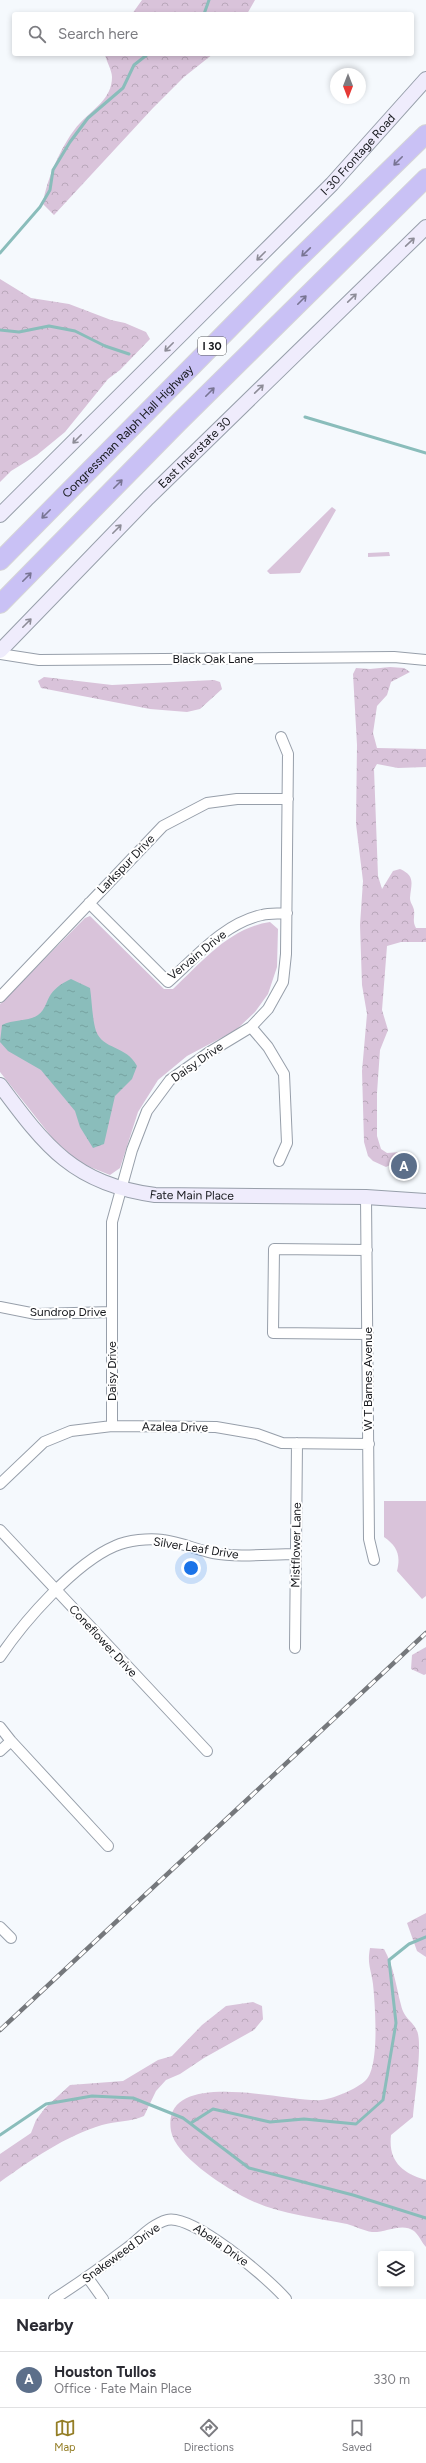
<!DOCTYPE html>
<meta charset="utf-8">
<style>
:root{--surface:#fff;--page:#f7f7f7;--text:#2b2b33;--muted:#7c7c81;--line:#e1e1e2;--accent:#947e26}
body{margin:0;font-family:Figtree,sans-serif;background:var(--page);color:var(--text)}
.controls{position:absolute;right:12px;bottom:12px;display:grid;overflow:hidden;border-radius:4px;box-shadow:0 2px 6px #0003}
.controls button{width:36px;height:36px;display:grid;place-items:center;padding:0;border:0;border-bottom:1px solid var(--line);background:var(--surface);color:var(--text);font:20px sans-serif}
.compass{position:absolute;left:330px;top:68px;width:36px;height:36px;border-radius:50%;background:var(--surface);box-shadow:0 2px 6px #0003;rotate:180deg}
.you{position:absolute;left:191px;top:1568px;width:14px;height:14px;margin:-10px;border:3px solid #fff;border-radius:50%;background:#1a73e8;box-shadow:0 0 0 6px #1a73e833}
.badge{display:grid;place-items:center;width:26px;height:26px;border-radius:50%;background:var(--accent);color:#fff;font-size:13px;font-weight:700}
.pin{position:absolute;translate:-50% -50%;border:2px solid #fff;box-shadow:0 1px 4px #0006}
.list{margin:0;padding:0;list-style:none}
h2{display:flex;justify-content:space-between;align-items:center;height:52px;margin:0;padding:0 16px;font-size:17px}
h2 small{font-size:13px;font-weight:400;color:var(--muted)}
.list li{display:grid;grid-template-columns:26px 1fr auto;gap:12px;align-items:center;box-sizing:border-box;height:56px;padding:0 16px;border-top:1px solid var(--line)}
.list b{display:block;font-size:15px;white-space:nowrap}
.list p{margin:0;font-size:13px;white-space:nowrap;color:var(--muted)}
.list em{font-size:13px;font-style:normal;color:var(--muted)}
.icon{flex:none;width:22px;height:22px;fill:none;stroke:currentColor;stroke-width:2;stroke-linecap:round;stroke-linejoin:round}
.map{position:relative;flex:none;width:426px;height:2299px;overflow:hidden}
.search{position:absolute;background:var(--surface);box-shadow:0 2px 6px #0003;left:12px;right:12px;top:12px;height:44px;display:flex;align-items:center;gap:10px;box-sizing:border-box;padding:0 14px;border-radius:4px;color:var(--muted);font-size:15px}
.sheet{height:108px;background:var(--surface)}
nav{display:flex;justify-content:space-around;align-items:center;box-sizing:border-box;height:56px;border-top:1px solid var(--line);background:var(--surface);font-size:11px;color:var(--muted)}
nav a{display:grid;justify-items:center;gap:2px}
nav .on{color:var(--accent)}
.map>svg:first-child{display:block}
.forest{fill:url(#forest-crowns)}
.park{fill:#d9c3da}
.water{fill:url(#water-ripples)}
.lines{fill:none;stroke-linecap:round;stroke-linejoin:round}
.stream{stroke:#8abdbb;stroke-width:3}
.street-casing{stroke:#979faa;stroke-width:12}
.secondary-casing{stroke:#979faa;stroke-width:16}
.highway-casing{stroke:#d5d5d6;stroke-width:20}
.street{stroke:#fff;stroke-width:10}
.secondary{stroke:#efecfc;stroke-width:14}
.highway{stroke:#c9c1f5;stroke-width:18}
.rail-casing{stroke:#75787c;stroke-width:4.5}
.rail{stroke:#fff;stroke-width:3;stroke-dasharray:9;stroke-linecap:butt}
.oneway{stroke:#787493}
.oneway2{stroke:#8d8c97}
.labels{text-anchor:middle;stroke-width:4;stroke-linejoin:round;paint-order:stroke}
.shield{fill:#fff;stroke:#5b5d5f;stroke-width:1}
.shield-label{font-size:11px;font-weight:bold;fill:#15171b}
.street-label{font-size:12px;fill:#15171b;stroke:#fff}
</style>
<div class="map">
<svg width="426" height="2299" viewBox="0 0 426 2299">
<defs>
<pattern id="forest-crowns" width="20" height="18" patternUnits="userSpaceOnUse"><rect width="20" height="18" fill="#d9c3da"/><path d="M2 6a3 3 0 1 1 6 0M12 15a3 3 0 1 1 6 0" fill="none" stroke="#b9a7ba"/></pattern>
<pattern id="water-ripples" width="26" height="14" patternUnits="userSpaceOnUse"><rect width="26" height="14" fill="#8abdbb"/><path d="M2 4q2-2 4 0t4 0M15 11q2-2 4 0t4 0" fill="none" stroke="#76a2a0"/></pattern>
</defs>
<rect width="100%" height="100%" fill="#f5f9fd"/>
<!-- forest -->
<path class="forest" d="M142,0H255L247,14H132Z
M105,54H213L184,77L153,108L54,215L43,204C46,180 63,141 80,123C93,109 112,99 112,77C112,70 106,61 105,54Z
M0,279L31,298L69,304L111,320L125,323L146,332L150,339L120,370L108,379L65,432L37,455L11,471L0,482Z
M390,667L404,668L410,672L391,682L387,695L377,706L373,733L377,748L426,749V767L398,768L377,764L374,769L378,876L382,889L393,871L400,869C416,876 411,884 410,898C410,903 413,905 414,910C415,917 412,921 416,928H426V942H401L387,946L382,1010L388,1030L380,1050L377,1093V1136L381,1149L387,1153L401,1152L404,1158L386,1167L373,1161L368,1156L364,1142L362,1071L367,1014L362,985L360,925L363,881L356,824L357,745L353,674L356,668L370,669Z
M44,677L112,685L214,680L220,682L222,689L200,709L187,712L150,709L41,688L38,681Z
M426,1647V1674L424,1675L411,1669L412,1655Z
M426,1913V1957L417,1951L407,1923Z
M370,1948L384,1949C394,1967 396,1986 401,2005C404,2019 413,2021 417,2031C423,2043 414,2101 413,2117L391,2135C388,2161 402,2173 426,2180V2247C422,2243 419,2235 414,2231C402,2222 385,2233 372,2232C364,2231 355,2226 347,2224C311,2217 275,2214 242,2196C222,2185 175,2155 171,2131C160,2065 289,2103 321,2100C333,2099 357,2089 366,2080C380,2066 375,2004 373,1984C371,1969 367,1964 370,1948Z
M253,2002L262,2006L263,2019L254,2030L204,2058L180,2074L166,2080L156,2091L144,2116C130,2122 116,2121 102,2125C65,2136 31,2160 0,2182V2154L31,2133L36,2120L45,2108L70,2085L123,2081L158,2060L172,2056L202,2025L226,2006Z"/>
<!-- park -->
<path class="park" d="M332,507L336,510L300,573L270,574L267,571Z
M389,552L390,556L368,557V553Z
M90,916L164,989H173C202,962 229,928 270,922L278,929L277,967L268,994L255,1012L236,1030L187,1056L158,1080L138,1112L120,1168L110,1175L80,1163L54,1140L0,1072V1004L85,918Z
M384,1501H426V1596L422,1599L397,1571C401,1555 397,1546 384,1537Z"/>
<!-- water -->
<path class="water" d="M71,979L90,988C92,1001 92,1018 96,1031C103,1050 126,1045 137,1066L132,1079L115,1096L104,1144L93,1148L80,1127L75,1111L41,1070L8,1051L0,1042L2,1025C13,1019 28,1022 38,1015C46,1009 46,1001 51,994C56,987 64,982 71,979Z"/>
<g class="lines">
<!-- stream -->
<path class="stream" d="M204,14L209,0
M0,253L40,207L50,190L53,170L70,142L88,118L123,88L134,65L148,54
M0,330L19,332L49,326L75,331L105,346L129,354
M305,417L426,453
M191,2123L213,2109L270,2122L304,2119L356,2124L383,2100L396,2023L389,1960L409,1944L426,1937
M0,2135L46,2104L92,2096L133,2098L183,2118L249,2168L353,2195L426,2218"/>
<!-- street casing -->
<g class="street-casing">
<path id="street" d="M0,654L39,660L394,657L426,660
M89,903L168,982C195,958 224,923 262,915C270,913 279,914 287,913
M0,997L163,826L207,803L237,799H288
M251,1027L268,1047L284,1074L287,1143L279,1161
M366,1197L369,1539L374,1560
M367,1250L274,1249L273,1333L368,1334
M0,1307L36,1314L112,1312
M112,1426V1222L132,1150L147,1111L170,1080L208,1053L251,1027L268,1009L283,982L286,954L288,754L281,737
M0,1484L44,1442L71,1431L112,1426L216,1427L257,1434L282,1443L369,1444
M0,1530L207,1751
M295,1648L297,1443
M0,1657C24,1621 75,1563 115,1546C128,1540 149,1538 163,1540C180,1542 197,1550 213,1553C240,1558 269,1554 296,1554
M0,1727L11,1741L108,1846
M0,1751L11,1741
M0,1927L11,1938
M88,2278L103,2299
M54,2299C79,2283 103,2266 127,2248C139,2239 152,2224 167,2220C192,2213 269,2279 286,2299"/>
</g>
<!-- secondary casing -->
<g class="secondary-casing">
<g id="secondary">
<path id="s1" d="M0,515L332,184L426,79"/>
<path id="s2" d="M0,651L148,498L426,227"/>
<path id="s3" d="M0,1085C46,1147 74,1184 155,1195L366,1197L426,1201"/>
</g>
</g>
<!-- highway casing -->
<g class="highway-casing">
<g id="highway">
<path id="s4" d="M0,561L289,268L426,134"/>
<path d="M0,604L179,422L426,178"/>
</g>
</g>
<!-- street -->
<use href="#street" class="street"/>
<!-- secondary -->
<use href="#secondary" class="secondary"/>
<!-- highway -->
<use href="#highway" class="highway"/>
<!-- rail casing -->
<g class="rail-casing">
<path id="rail" d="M0,2030L426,1633"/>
</g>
<!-- rail -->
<use href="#rail" class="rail"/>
</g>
<!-- one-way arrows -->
<defs><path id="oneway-shaft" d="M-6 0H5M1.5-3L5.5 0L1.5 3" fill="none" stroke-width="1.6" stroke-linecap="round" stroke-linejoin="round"/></defs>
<g class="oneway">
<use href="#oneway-shaft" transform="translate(398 161) rotate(135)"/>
<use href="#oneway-shaft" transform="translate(306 252) rotate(136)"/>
<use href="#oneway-shaft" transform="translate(302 300) rotate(-45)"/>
<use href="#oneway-shaft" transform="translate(210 392) rotate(-45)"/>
<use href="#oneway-shaft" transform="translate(118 484) rotate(-45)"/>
<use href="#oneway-shaft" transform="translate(46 514) rotate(135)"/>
<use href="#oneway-shaft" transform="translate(27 577) rotate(-45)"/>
</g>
<g class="oneway2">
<use href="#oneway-shaft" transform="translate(410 242) rotate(-43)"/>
<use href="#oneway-shaft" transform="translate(261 256) rotate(135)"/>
<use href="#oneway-shaft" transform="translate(352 298) rotate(-44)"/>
<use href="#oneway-shaft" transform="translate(169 347) rotate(135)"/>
<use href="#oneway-shaft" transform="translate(259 389) rotate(-44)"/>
<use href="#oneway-shaft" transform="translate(77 439) rotate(135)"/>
<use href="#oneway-shaft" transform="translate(117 529) rotate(-45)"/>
<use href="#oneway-shaft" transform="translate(27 623) rotate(-45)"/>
</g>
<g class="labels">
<!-- shield labels -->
<rect class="shield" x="198" y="337" width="28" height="18" rx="3"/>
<g class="shield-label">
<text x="212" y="350">I 30</text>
</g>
<!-- street labels -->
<g class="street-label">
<text dy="4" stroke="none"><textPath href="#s1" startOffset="508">I-30 Frontage Road</textPath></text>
<text dy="4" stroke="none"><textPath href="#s4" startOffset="182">Congressman Ralph Hall Highway</textPath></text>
<text dy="4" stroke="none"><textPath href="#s2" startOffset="278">East Interstate 30</textPath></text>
<text x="213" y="663">Black Oak Lane</text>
<text transform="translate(126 864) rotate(-46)" y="4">Larkspur Drive</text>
<text transform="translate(197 955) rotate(-39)" y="4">Vervain Drive</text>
<text transform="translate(197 1062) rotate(-35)" y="4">Daisy Drive</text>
<text dy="4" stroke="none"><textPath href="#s3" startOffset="234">Fate Main Place</textPath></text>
<text x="68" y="1316">Sundrop Drive</text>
<text transform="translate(112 1371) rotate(-90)" y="4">Daisy Drive</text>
<text transform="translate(368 1379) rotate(-90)" y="4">W T Barnes Avenue</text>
<text transform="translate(175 1427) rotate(1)" y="4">Azalea Drive</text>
<text transform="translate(296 1545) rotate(-89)" y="4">Mistflower Lane</text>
<text transform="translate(196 1548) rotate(9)" y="4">Silver Leaf Drive</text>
<text transform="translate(103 1641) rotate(47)" y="4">Coneflower Drive</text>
<text transform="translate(221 2245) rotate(35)" y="4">Abelia Drive</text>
<text transform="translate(121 2253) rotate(-36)" y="4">Snakeweed Drive</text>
</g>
</g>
</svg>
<div class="controls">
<button><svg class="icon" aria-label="layers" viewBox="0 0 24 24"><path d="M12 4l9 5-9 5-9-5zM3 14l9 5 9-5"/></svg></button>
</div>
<svg class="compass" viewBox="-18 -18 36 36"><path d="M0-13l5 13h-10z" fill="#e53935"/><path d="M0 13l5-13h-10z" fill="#7c7c81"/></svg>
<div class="you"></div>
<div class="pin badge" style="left:404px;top:1166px;background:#5c6f8a">A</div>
<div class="search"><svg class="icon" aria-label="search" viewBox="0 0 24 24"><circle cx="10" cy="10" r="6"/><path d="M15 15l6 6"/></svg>Search here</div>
</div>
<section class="sheet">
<h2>Nearby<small></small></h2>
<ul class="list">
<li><span class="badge" style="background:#5c6f8a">A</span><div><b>Houston Tullos</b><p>Office · Fate Main Place</p></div><em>330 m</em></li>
</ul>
</section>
<nav>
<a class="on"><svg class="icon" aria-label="map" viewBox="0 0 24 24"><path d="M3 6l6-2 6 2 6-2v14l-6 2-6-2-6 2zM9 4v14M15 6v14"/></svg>Map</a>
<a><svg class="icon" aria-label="directions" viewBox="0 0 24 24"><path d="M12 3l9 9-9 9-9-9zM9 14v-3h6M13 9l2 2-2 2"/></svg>Directions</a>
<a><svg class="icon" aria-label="saved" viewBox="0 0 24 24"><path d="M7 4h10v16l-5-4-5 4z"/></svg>Saved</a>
</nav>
